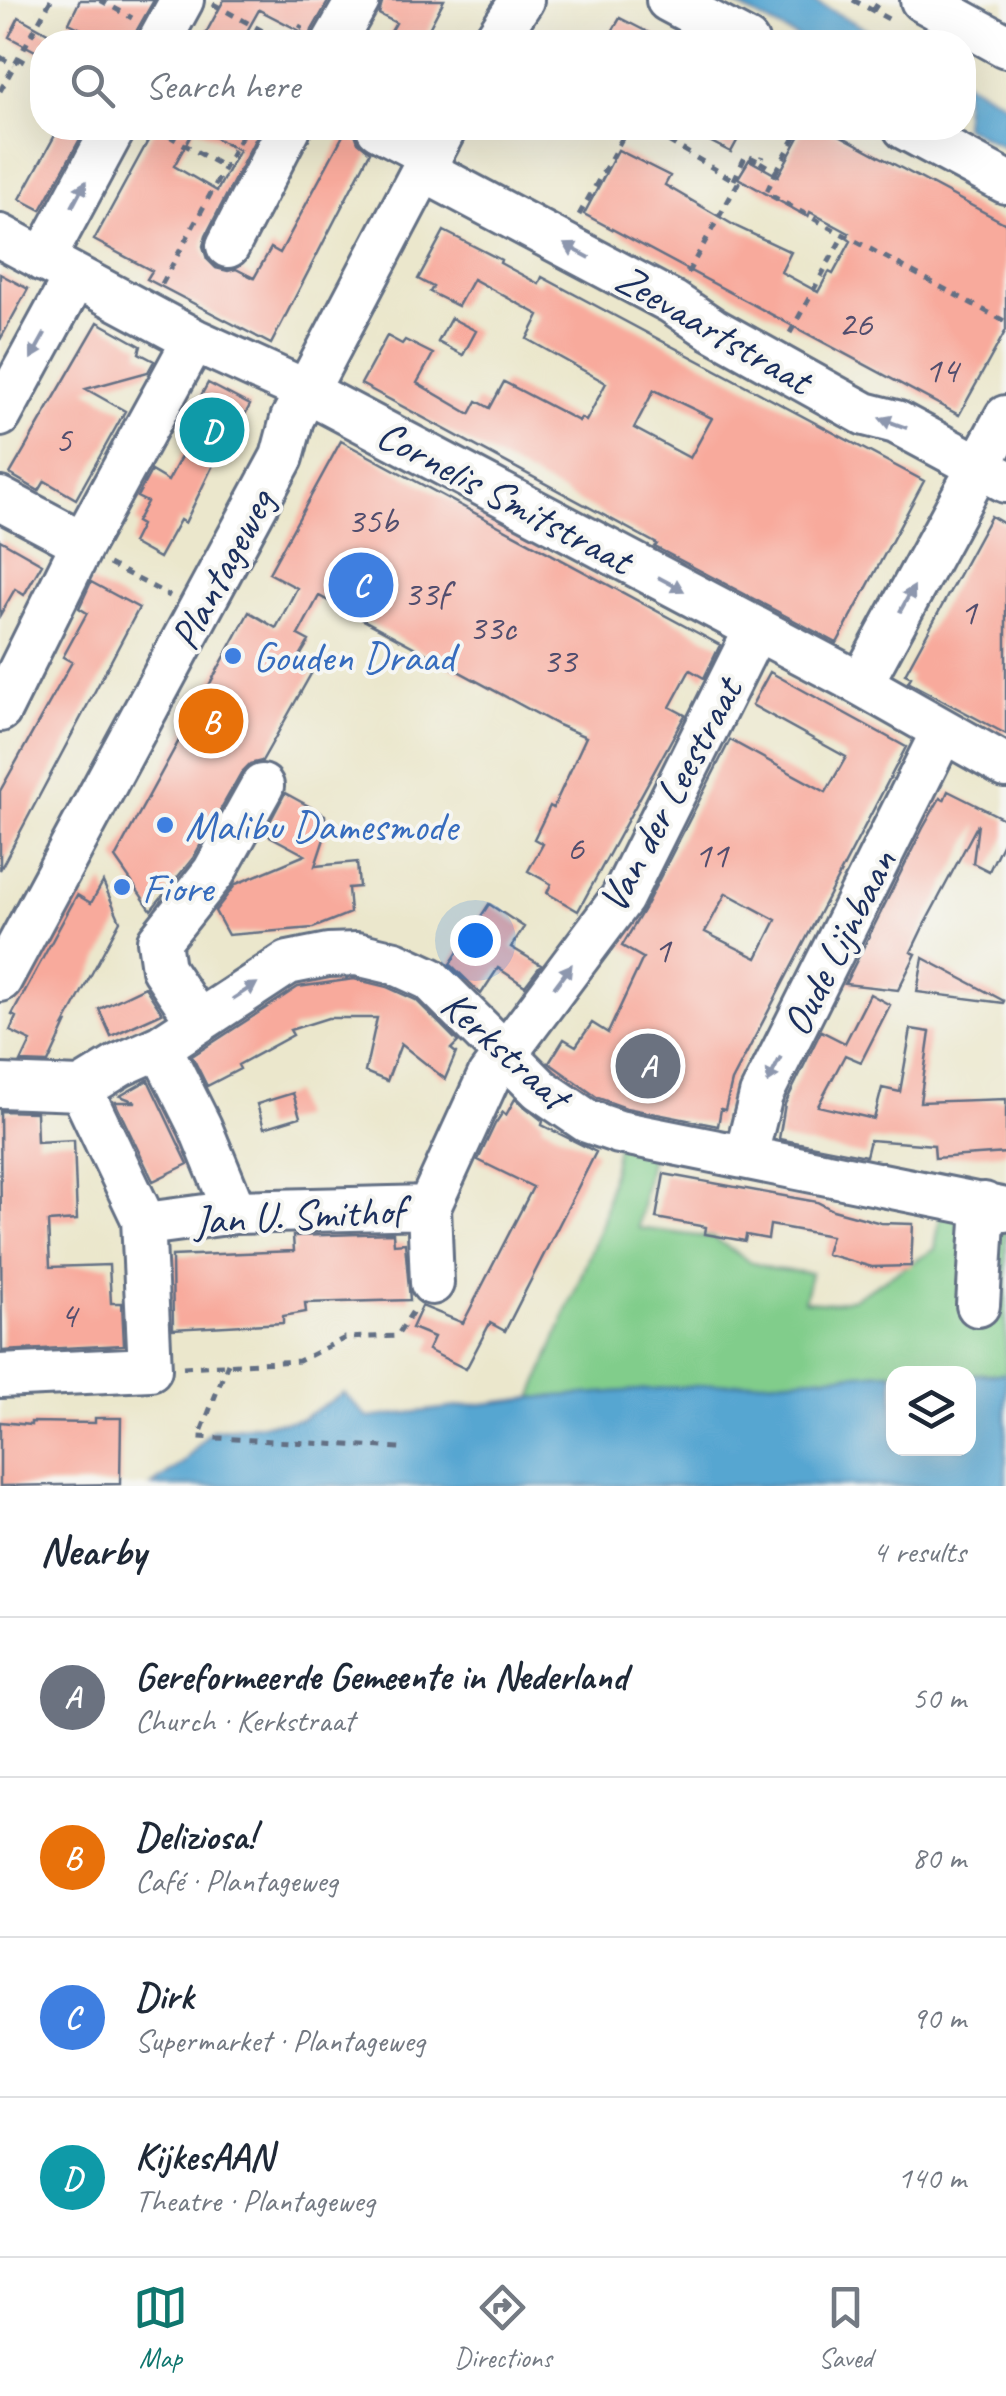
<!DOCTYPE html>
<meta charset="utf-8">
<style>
:root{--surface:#fff;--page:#f6f6f7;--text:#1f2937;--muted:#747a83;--line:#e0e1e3;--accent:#0f766e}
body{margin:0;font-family:Caveat,sans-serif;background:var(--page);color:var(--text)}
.controls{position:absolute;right:30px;bottom:30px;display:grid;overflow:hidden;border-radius:20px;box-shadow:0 10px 40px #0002}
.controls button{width:90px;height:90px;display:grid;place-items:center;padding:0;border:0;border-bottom:2px solid var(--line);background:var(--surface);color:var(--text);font:50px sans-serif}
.you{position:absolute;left:475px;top:940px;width:35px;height:35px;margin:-25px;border:8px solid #fff;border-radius:50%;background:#1a73e8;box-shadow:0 0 0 15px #1a73e833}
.badge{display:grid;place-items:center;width:65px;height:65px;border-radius:50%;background:var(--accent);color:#fff;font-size:32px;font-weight:700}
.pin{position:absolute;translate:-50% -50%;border:5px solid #fff;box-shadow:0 2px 10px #0006}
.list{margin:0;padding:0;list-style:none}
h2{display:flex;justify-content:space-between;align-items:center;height:130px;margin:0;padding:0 40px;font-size:42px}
h2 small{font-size:32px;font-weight:400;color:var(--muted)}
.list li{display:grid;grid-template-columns:65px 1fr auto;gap:30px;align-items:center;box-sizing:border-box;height:160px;padding:0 40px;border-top:2px solid var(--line)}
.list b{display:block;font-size:38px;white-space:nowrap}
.list p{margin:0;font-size:32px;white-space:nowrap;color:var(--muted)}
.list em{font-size:32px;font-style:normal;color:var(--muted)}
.icon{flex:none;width:55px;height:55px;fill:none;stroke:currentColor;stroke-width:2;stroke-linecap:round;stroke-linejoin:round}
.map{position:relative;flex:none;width:1006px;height:1486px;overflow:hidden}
.search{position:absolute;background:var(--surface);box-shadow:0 10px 40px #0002;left:30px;right:30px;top:30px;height:110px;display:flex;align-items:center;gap:25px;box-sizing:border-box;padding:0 35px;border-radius:40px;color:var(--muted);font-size:38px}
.sheet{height:770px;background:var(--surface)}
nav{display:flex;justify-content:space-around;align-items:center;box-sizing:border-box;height:140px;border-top:2px solid var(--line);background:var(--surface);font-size:28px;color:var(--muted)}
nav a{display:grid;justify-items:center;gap:5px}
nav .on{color:var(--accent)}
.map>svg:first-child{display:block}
.green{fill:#81cd8b;stroke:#4e7e74;stroke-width:2.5}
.water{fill:#57a6d1;stroke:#396a98;stroke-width:2.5}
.building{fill:#f8aa9c;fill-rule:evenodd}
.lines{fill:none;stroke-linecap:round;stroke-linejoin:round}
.minor-casing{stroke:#646f84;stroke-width:48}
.path{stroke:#646f84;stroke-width:5;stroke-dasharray:8 8;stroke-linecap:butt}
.minor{stroke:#fff;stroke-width:42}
.oneway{fill:#8d97ae}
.shop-dot{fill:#3f7fe0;stroke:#f6f6f2;stroke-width:4}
.labels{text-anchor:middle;stroke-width:8;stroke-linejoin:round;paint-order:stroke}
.number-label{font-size:38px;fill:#524e6e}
.street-label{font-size:42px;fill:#1b2f5e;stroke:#f6f6f2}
.shop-label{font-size:42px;fill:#366cbe;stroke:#f6f6f2;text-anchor:start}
</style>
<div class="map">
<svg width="1006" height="1486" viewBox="0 0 1006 1486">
<rect width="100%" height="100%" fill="#f6f6f2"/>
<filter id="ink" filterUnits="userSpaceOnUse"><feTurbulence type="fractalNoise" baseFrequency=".01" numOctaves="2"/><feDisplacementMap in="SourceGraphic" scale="20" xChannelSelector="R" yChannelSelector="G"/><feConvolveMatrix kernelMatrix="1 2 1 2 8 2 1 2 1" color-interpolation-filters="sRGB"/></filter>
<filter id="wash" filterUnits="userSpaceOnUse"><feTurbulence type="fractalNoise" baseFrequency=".0048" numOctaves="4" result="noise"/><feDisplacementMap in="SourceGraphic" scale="40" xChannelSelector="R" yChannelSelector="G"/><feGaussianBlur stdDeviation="2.25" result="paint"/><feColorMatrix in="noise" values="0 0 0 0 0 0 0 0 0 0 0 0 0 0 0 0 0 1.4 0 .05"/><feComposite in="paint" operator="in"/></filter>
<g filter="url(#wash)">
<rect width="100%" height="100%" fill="#ebe7cc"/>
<!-- green -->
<path class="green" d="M618,1140L652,1148L638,1228L714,1238L750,1262L772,1269L811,1273L804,1301L833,1303L854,1298L935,1249L944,1191L1006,1192V1374L886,1372L532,1398L603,1221Z"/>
<!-- water -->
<path class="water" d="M726,0H811L891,42H806Z
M964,81L1006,104V149L964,126Z
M887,1372L893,1374L894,1448H968L969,1375L1006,1374V1486H151L183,1463L211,1431L301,1419L344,1393L368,1418L532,1398Z"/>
<g id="blocks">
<!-- building -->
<path class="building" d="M80,0H154L137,30L134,42H108L69,23Z
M224,0H329L312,30L309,42H297L302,32L259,10L241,42H201Z
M383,0H444L422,42H385L396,23L379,14Z
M19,17L51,35L47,42H42L41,54L9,37Z
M620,18L667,42H606Z
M59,128H86L41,210L20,199Z
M155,128H195L174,166L217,191L239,150L196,128H261L206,235L203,246L207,259L216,268L228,271L236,269L254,278L271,248L280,253L347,128H353L358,142L370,152L271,344L147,279L152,271L94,240Z
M684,128H744L731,152Z
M804,128H826L1006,224V330L959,415L584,214L618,150L670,176L665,185L737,227L791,252L781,272L818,292L829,272L833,274L851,241L847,238L849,233L810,212L808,217L738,178L749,160L778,176Z
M444,231L501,260L500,263L539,284L542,277L924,481L837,643L661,550L655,547L657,544L361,384L387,336L402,344L405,340L433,354L417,383L470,414L477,401L490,408L504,382L579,421L581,418L586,421L606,383L527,339L539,315L473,279L458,306L430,292L433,287L418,279ZM654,390L712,418L690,458L634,428Z
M0,274L28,289L0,340Z
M451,318L476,331L463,355L438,342Z
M98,322L141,346L139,353L154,361L148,372L86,389L125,411L76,499L45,481L39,491L10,474Z
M208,383L250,405L232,439L227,436L185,523L180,520L159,558L132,543L141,525L136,522L147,502L137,497L151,471L168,481L200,421L190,416Z
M341,441L720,645L704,678L690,670L670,707L685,715L578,911L547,893L551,884L528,871L543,844L534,839L550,806L553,808L586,737L558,725L319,596L298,635L309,641L300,656L316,665L262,761L250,764L241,773L193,858L151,910L115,858L249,612L276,628L297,588L269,573Z
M991,516L1006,525V734L908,682L911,677L905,674Z
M0,540L42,564L24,595L15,589L0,615Z
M91,582L139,608L0,870V791L72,662L63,657L87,613L79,608Z
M770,672L906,747L732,1081L725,1110L721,1109L718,1126L626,1108L598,1098L549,1063L564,1039L576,1046L592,1023L608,1033L643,958L622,946L644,909L730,740L826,792L846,757L752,705ZM726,893L776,920L757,958L705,932Z
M948,791L1006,820V836L989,871L973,863L978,824L923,927L911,952L916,954L898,990L845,984L923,828L940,798L944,800Z
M285,793L325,815L326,833L315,866L357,862L359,887L348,888L350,913L313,928L228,935L215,911L236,884L305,855L264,833Z
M103,882L120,921L64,1025L66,1024L48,1063L21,1062L31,1041L10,1031L16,1017L12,1015L77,895L91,903Z
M489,904L524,927L511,947L541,965L525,986L498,968L481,994L450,964Z
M923,958L1004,1001L1003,1003L917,992Z
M354,979L387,987L416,1000L458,1042L451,1049L456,1053L445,1079L401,1044L387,1081L365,1072L377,1018H328L290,1030L293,1035L238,1065L240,1069L207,1086L192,1056L298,987Z
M145,987L162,1013L111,1036L99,1009Z
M870,994L890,1005L861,1062L845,1055L818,1106L874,1119L882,1088L900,1092L911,1029L930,1032L920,1102L1006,1099V1153L935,1158L934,1145L870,1140L866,1156L779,1139L785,1104L821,1031L845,1043Z
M148,1080L188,1164L153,1181L115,1102H136L120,1096Z
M293,1093L300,1117L264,1128L257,1104Z
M515,1099L543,1121L542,1125L596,1152L505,1331L490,1323L466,1369L428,1350L434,1337L412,1328L422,1306L463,1323L533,1187L478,1160L495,1124L503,1112L506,1115Z
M0,1111L36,1112L37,1142L74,1140L77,1220L48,1222L50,1267L109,1265L111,1303H122L124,1345L2,1351Z
M664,1174L817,1202L833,1210L881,1223L913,1224L911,1266L872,1267L826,1254L831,1236L770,1225L768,1239L746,1235L745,1241L705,1234L706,1227L656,1218Z
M393,1233L394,1244L405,1243L410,1300L305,1303L306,1312L283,1316V1323L173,1329L172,1256L294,1251L293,1236Z
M95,1418H121L120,1484L0,1486V1422L31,1425V1422L95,1423Z"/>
</g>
</g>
<g filter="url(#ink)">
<use href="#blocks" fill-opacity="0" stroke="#646f84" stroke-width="2.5"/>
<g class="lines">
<!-- minor casing -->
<g class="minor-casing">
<path id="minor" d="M668,0L747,42
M922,0L1006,46
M159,42L182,0
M334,42L358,0
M494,42L522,0
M378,128L430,155
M905,128L1006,182
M423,170L672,302L712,329L865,414L896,422L1006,481
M0,236L194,340L306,391L861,684L1006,766
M228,246L289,128
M43,260L114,128
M0,415L75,277
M0,499L83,543
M861,684L1006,417
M0,710L83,543L194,340
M0,980L282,457L292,419L445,128
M198,1021L163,969L159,941L214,872L262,786
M160,1047L200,1127L235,1212
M0,1086L81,1089L120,1065L160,1047L288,963L328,955L357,954L395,963L430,979L540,1089L587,1121L619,1132L1006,1210
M81,1089L143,1219L153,1223L235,1212L429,1207L489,1076L622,898L756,629
M746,1155L761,1095L942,733
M429,1207L432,1283
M978,1305L984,1204
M0,1376L150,1369L143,1219"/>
</g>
<!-- path -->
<path class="path" d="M100,0L132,18
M853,0L894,22
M213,4L283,42
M873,11L880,0
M292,42L302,25
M0,57L14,65
M18,58L42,72
M0,91L51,0
M155,128L224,167
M644,128L655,133L657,128
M655,133L738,183L687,274
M760,162L776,172L766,193L1006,322
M776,172L800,128
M734,180L746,155L760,162L762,156
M579,215L628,128
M162,284L246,128
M790,333L844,234
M109,564L170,596
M228,1363L199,1437L401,1448
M183,1367L299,1361L345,1338L397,1336L413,1311"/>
<!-- minor -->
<use href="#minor" class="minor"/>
</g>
<!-- one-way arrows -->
<defs><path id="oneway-solid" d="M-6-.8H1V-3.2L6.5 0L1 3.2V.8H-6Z" transform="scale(2.5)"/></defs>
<g class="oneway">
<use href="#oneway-solid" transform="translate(79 194) rotate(-62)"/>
<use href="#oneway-solid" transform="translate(577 251) rotate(-152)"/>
<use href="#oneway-solid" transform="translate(38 346) rotate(119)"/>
<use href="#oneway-solid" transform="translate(893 423) rotate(-160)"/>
<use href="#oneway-solid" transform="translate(671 584) rotate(28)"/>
<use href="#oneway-solid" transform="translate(907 599) rotate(-61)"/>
<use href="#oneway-solid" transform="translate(563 976) rotate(-53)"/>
<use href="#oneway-solid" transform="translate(245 991) rotate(-33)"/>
<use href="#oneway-solid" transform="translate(774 1070) rotate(117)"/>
</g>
</g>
<!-- markers -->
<g class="shop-dot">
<circle cx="233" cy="656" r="10"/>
<circle cx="165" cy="825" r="10"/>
<circle cx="122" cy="887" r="10"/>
</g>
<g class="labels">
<!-- number labels -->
<g class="number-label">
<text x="855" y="336">26</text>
<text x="941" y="382">14</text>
<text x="63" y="452">5</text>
<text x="372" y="533">35b</text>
<text x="426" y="606">33f</text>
<text x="968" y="624">1</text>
<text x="492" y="640">33c</text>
<text x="559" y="673">33</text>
<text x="575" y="860">6</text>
<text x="711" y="867">11</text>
<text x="662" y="962">1</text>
<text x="68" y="1327">4</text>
</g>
<!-- street labels -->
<g class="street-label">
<text transform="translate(714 328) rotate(30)" y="15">Zeevaartstraat</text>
<text transform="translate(505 496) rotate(28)" y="15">Cornelis Smitstraat</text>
<text transform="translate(221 569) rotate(-62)" y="15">Plantageweg</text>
<text transform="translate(669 795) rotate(-62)" y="15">Van der Leestraat</text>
<text transform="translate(838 942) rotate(-63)" y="15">Oude Lijnbaan</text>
<text transform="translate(506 1049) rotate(42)" y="15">Kerkstraat</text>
<text transform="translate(299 1214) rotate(-3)" y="15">Jan U. Smithof</text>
</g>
<!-- shop labels -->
<g class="shop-label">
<text x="253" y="671">Gouden Draad</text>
<text x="185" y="840">Malibu Damesmode</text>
<text x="142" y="902">Fiore</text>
</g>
</g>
</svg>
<div class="controls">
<button><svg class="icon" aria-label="layers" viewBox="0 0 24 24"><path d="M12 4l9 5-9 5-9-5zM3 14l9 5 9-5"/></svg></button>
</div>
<div class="you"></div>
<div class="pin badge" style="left:648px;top:1066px;background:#6b7280">A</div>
<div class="pin badge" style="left:211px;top:721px;background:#e8710a">B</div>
<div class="pin badge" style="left:361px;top:585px;background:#3f7fe0">C</div>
<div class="pin badge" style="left:212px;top:430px;background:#0f9aa8">D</div>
<div class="search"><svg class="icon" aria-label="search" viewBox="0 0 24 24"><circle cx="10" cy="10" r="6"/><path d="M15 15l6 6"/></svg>Search here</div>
</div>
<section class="sheet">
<h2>Nearby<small>4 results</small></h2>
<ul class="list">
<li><span class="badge" style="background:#6b7280">A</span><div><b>Gereformeerde Gemeente in Nederland</b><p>Church · Kerkstraat</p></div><em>50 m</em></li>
<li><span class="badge" style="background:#e8710a">B</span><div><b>Deliziosa!</b><p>Café · Plantageweg</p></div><em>80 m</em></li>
<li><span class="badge" style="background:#3f7fe0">C</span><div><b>Dirk</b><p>Supermarket · Plantageweg</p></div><em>90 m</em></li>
<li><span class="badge" style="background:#0f9aa8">D</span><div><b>KijkesAAN</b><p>Theatre · Plantageweg</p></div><em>140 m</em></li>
</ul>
</section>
<nav>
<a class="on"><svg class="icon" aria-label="map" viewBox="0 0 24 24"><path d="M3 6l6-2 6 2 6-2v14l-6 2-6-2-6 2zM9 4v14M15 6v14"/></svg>Map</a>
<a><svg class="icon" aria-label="directions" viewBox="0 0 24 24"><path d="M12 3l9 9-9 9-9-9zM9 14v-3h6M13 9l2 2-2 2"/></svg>Directions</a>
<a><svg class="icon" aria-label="saved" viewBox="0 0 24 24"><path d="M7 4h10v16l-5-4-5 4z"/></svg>Saved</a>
</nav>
